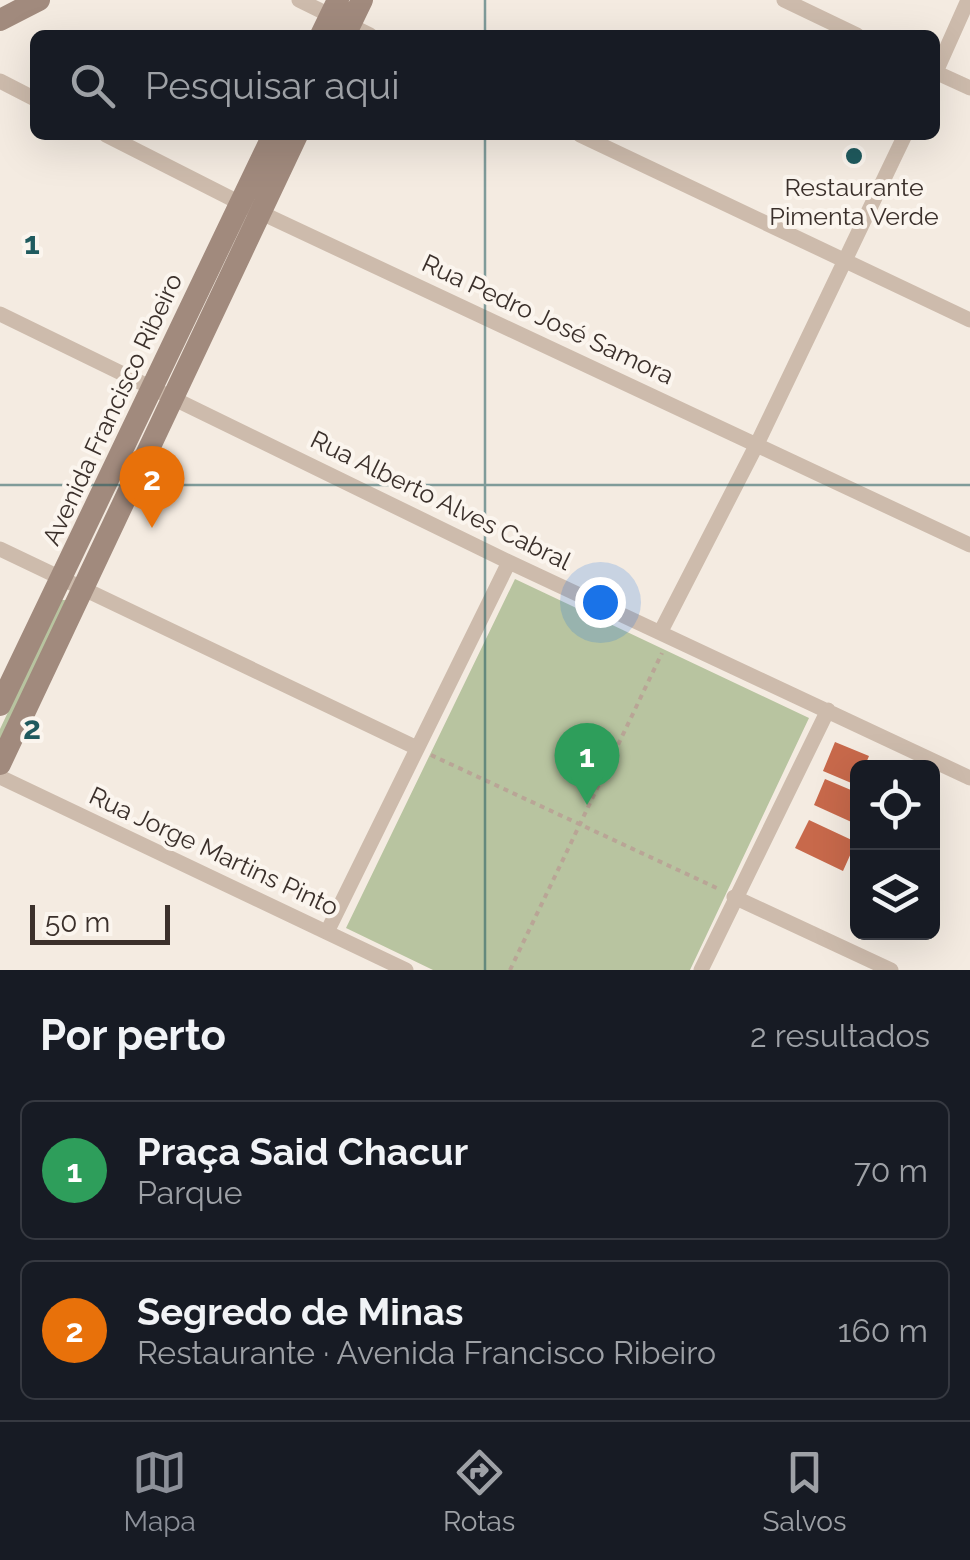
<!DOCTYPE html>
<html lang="pt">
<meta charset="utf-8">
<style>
:root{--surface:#171b24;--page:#242831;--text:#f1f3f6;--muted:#9ea1a6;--line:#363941;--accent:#8c9099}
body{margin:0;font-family:Raleway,sans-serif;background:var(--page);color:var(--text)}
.controls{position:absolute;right:30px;bottom:30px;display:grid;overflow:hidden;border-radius:15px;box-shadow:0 10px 40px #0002}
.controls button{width:90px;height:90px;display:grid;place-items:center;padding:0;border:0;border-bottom:2px solid var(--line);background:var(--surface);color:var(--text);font:50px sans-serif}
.scale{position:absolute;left:30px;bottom:25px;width:140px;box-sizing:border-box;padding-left:10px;border:5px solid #3b302b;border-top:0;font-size:28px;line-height:35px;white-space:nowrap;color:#3b302b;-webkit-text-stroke:8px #fbf5ee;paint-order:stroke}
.you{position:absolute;left:600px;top:602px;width:35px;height:35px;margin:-25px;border:8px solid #fff;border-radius:50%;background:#1a73e8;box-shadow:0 0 0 15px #1a73e833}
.badge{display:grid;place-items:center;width:65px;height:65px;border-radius:50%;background:var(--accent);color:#fff;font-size:32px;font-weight:700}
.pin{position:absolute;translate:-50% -82px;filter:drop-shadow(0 2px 5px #0008)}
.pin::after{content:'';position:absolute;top:52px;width:35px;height:30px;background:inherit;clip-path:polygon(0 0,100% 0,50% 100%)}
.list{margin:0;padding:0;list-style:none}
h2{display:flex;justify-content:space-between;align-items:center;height:130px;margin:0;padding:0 40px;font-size:42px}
h2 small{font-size:32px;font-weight:400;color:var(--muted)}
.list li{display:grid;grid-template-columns:65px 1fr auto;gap:30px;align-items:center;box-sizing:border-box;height:140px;margin:0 20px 20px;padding:0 20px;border:2px solid var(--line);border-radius:15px}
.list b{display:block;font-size:38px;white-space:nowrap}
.list p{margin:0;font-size:32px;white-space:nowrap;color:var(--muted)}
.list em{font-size:32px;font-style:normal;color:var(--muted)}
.icon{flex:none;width:55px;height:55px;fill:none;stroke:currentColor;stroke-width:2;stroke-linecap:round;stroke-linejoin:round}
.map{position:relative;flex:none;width:970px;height:970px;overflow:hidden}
.search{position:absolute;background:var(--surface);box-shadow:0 10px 40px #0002;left:30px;right:30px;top:30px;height:110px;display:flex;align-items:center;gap:25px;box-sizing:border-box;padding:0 35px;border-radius:15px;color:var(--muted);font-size:38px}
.sheet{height:450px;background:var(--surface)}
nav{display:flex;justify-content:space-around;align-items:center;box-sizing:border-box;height:140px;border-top:2px solid var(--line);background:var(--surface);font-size:28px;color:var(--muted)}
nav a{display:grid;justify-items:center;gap:5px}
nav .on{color:var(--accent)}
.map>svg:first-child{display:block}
.green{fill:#b8c4a0}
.building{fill:#c8694b}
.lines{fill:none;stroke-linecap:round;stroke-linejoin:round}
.path{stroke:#b9a596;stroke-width:4;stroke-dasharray:5 5;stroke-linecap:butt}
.street{stroke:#cdbbac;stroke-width:15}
.secondary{stroke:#a18a7d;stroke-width:22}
.grid{fill:none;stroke:#1f5a5e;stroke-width:2.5;stroke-opacity:0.55}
.poi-dot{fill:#1f5a5e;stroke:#fbf5ee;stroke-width:4}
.labels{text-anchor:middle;stroke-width:8;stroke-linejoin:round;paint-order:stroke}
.poi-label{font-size:25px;fill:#3b302b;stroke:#fbf5ee}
.street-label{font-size:25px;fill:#3b302b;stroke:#fbf5ee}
.grid-label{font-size:32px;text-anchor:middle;font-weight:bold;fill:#1f5a5e;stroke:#fbf5ee;stroke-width:8;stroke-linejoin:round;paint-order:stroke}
</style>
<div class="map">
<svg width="970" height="970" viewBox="0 0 970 970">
<rect width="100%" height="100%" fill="#f4ebe1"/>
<!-- green -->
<path class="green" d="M515,579L809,718L690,970H433L346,928Z
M61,600H66L0,747V729Z"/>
<!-- building -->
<path class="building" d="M835,742L869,756L864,768H858L856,785L823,771Z
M825,779L858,793V825L814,805Z
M809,820L856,842L843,871L795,848Z"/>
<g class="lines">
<!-- path -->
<path class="path" d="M431,755L721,890
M510,970L662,653"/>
<!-- street -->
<path class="street" d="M299,0L370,35
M784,0L857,35
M935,72L970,88
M935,74L968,0
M0,81L35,99
M106,135L240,203L970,545
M580,135L970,320
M0,314L509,562L970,778
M0,549L417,748
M661,631L757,444L905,135
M0,777L406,970
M734,897L891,970
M327,932L509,562
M701,970L828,710"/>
<!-- secondary -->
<path class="secondary" d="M0,20L39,0
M321,35L338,0
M345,35L362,0
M0,705L273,135
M0,764L297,135"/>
</g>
<!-- grid -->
<path class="grid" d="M485,0V35M485,135V970M0,485H970"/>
<!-- markers -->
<circle class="poi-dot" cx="854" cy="156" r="10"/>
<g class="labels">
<!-- poi labels -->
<g class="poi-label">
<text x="854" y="196">Restaurante<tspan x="854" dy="29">Pimenta Verde</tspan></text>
</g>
<!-- street labels -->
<g class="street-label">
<text transform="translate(548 319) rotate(25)" y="9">Rua Pedro José Samora</text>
<text transform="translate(112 409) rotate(-65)" y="9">Avenida Francisco Ribeiro</text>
<text transform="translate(441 500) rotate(26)" y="9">Rua Alberto Alves Cabral</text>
<text transform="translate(214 851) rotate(25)" y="9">Rua Jorge Martins Pinto</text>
</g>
</g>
<g class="grid-label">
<text x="32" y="254">1</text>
<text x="32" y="739">2</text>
</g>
</svg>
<div class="controls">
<button><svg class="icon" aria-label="locate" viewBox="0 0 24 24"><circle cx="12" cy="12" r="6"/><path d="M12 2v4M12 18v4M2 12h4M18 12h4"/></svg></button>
<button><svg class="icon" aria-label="layers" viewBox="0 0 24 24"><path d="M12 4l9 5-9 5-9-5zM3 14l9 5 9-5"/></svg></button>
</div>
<div class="scale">50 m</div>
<div class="you"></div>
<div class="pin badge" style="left:587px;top:805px;background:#2e9e5b">1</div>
<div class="pin badge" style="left:152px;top:528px;background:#e8710a">2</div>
<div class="search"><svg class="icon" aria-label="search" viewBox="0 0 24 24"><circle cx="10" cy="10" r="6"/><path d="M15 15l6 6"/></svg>Pesquisar aqui</div>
</div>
<section class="sheet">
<h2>Por perto<small>2 resultados</small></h2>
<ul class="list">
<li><span class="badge" style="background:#2e9e5b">1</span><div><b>Praça Said Chacur</b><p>Parque</p></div><em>70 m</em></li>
<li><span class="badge" style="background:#e8710a">2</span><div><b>Segredo de Minas</b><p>Restaurante · Avenida Francisco Ribeiro</p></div><em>160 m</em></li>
</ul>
</section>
<nav>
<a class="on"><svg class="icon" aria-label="map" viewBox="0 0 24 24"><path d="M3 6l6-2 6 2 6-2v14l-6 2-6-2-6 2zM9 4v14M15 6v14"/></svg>Mapa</a>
<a><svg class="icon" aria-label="directions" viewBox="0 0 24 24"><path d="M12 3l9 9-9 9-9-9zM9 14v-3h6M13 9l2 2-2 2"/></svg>Rotas</a>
<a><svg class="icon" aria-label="saved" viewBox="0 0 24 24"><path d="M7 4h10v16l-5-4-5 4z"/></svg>Salvos</a>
</nav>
